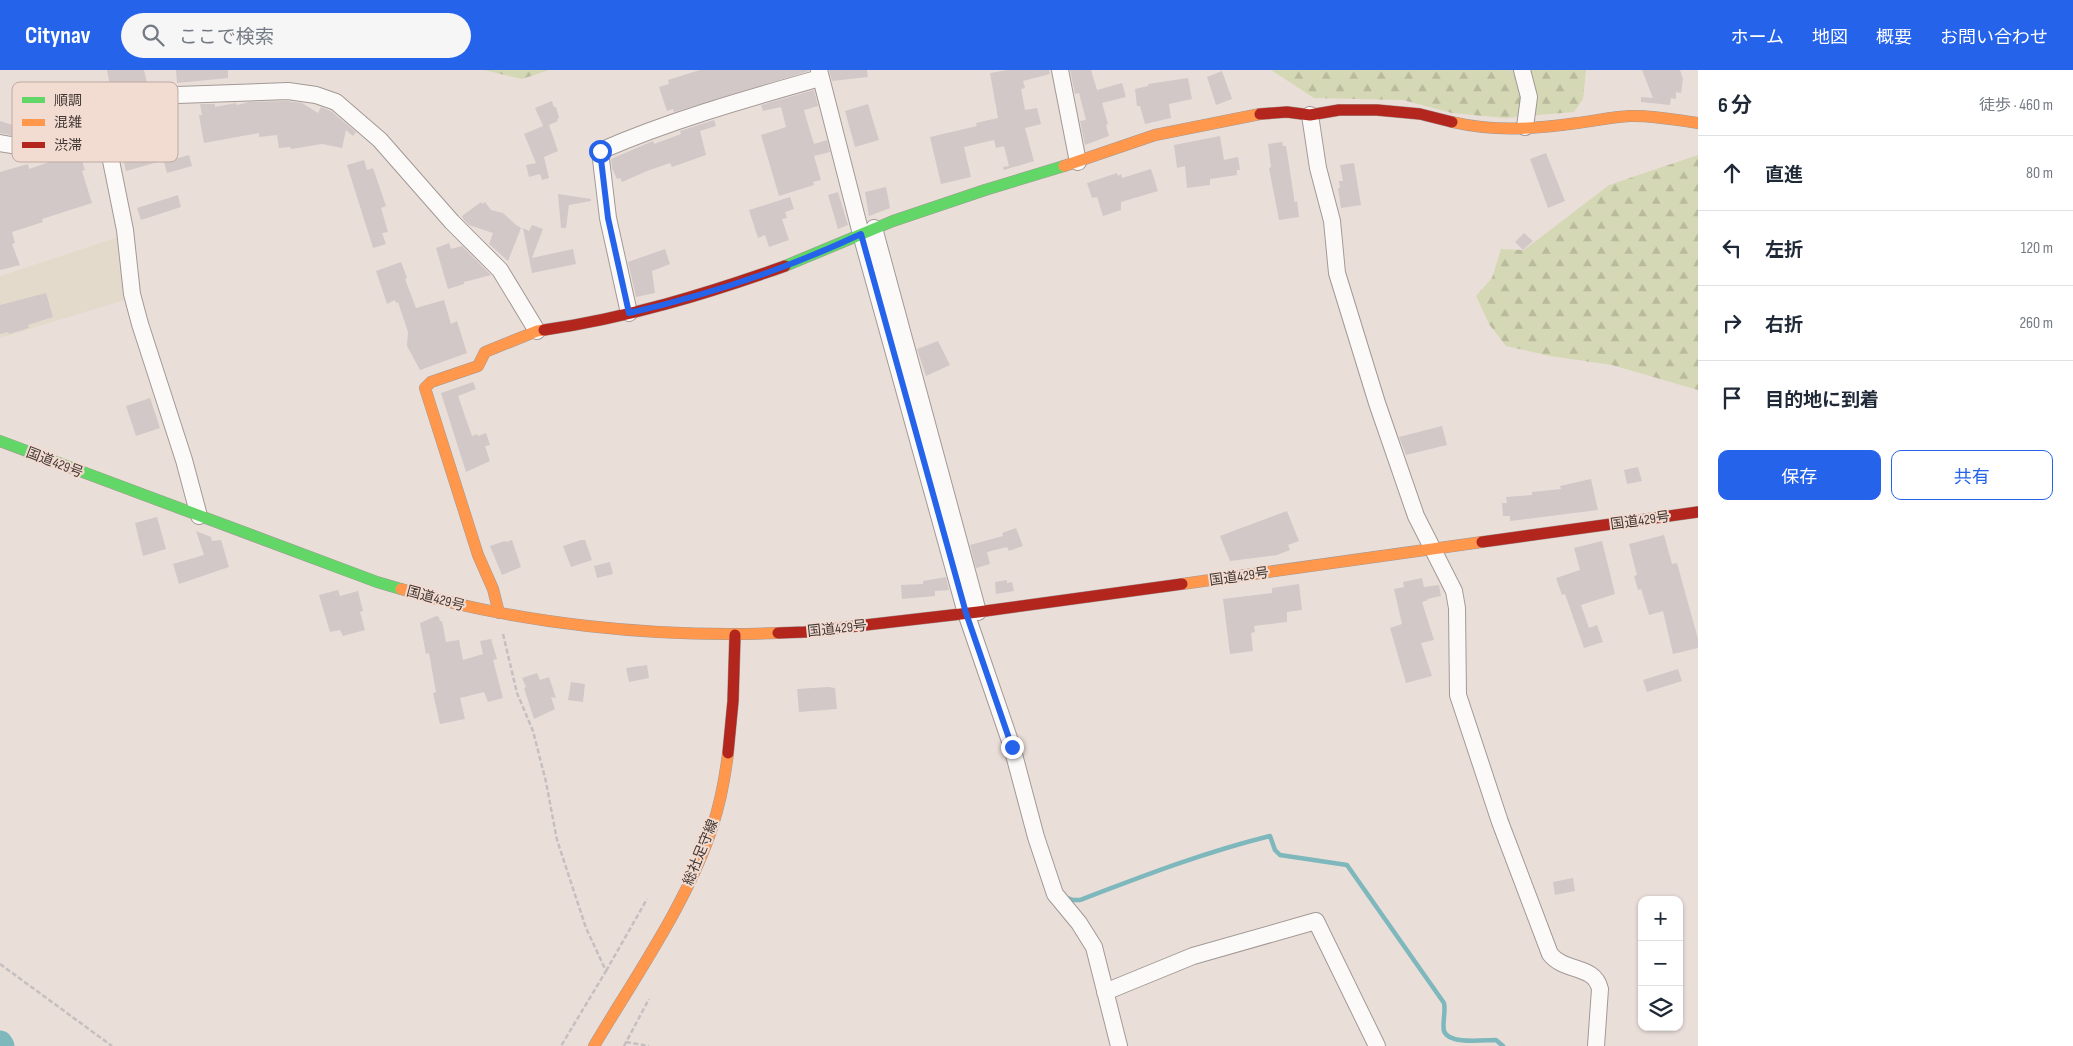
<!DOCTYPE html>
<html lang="ja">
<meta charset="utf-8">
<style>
:root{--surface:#fff;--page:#f6f6f7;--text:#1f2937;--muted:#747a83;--line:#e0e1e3;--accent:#2563eb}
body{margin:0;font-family:"Sofia Sans Condensed","Noto Sans JP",sans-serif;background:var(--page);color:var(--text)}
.controls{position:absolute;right:15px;bottom:15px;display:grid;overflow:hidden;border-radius:10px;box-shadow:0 1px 4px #0004}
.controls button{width:45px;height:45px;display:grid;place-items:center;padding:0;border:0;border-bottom:1px solid var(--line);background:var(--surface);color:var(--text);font:25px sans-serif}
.stop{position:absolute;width:15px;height:15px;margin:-11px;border:4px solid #2563eb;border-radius:50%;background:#fff}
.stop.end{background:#2563eb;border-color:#fff;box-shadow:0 1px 5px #0008}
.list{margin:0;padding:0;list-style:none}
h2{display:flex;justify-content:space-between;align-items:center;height:65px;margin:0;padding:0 20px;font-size:21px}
h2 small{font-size:16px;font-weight:400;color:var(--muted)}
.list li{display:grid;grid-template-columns:32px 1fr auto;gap:15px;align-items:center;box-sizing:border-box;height:75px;padding:0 20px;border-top:1px solid var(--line)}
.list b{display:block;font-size:19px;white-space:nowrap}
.list em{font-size:16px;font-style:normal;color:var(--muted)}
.actions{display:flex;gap:10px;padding:15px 20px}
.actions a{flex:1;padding:11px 0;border:1px solid var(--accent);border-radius:10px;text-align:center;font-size:18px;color:var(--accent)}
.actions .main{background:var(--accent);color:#fff}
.icon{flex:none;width:28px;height:28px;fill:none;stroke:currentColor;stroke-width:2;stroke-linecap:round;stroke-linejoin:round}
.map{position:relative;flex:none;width:1698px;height:976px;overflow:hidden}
header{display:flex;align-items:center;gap:30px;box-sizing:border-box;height:70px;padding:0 25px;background:var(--accent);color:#fff}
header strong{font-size:24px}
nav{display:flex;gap:28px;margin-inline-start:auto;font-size:18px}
.search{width:350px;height:45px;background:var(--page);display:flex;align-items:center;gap:12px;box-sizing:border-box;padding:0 18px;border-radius:28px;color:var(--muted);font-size:19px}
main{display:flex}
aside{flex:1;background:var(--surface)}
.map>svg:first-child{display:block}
.education{fill:#e4dacc}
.forest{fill:url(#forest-firs)}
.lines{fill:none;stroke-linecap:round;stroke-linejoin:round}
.stream{stroke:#7eb8bc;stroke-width:4.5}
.river{stroke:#7eb8bc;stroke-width:25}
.building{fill:#d1c8c7}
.street-casing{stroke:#a29995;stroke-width:18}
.fast-casing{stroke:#a29995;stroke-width:12}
.slow-casing{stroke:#a29995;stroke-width:12}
.jam-casing{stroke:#a29995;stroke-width:12}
.path{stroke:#c5c0bf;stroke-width:2.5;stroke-dasharray:5 2.5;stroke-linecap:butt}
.street{stroke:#fcfaf9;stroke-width:16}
.fast{stroke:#63d668;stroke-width:11}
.slow{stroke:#ff974d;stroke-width:11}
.jam{stroke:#b3261e;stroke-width:11}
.route{stroke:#2563eb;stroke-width:6}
.labels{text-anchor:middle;stroke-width:4;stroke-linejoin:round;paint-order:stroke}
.street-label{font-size:14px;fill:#413834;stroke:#f2dbd1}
.key{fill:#f2dbd1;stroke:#bdaaa2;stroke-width:1}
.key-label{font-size:14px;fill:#413834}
</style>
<header>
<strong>Citynav</strong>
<div class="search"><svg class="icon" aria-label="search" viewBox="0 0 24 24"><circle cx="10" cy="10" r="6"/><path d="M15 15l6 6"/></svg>ここで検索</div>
<nav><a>ホーム</a><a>地図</a><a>概要</a><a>お問い合わせ</a></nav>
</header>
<main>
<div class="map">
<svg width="1698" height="976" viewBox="0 0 1698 976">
<defs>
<pattern id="forest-firs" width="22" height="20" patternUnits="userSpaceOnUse" patternTransform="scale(1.25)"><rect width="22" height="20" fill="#d5d8b4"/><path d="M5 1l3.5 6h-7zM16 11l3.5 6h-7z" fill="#b8ba9b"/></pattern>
</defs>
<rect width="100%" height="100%" fill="#eaded9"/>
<!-- education -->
<path class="education" d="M121,166L128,229L0,268V206Z"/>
<!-- forest -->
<path class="forest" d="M484,0H549L522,9Z
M1271,0H1586L1583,29L1574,42L1505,48L1452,43L1403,30L1314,28Z
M1698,85V320L1612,295L1550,286L1506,276L1489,254L1476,226L1492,208L1501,179L1524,180L1609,115Z"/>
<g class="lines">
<!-- stream -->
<path class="stream" d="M1065,827L1073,830H1080C1143,806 1205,782 1270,766L1275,780L1280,785L1347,795L1444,933C1446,942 1442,953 1444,961C1449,975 1484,970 1496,970L1503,976"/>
<!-- river -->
<path class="river" d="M0,973L2,976"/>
</g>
<!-- building -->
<path class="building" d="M107,0H144L147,13L111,21Z
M176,0H228V8L177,13Z
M700,0H809V1L674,42L673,39L667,41L659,17L669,14L668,10Z
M829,0H867L868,7L832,11Z
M1008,0H1049L1050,4L1023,11L1025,18L1021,19L1025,40L1037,38L1041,54L1025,58L1034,91L1004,100L1003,97L1009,96L1004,76L996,78L994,70L981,73L964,77L971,107L941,114L930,67L977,56L976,53L998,48L990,3Z
M1070,0H1091L1097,20L1122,13L1126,27L1102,33L1108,54L1106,55L1109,66L1085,75L1080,51L1086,50L1079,23L1075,24Z
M1642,0H1680L1683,9L1681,23L1676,22V29L1671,28L1670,35L1641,32V27L1653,28Z
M1222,1L1232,29L1216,35L1207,7Z
M1188,8L1192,29L1169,34L1171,48L1145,54L1140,36H1137L1135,19L1148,16V14Z
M814,20L818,36L804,40L807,51L814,74L827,70L830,82L814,86L821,110L813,112L814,115L779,126L761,65L786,57L781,37L763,41L761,35Z
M287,31L302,33L318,43L321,37L331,41L356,62L353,66L346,60L342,78L322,74L291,79L290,77L279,78L277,65L259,67V63L204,73L199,45H202L200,34H215V37L236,33L237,35L249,32Z
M552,31L554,37H556L559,48L557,49L558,51L549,55L558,81L544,87L549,108L542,110L540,104L529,107L526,95L536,93L524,64L543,56L535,38Z
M868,34L879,70L855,77L845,41Z
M714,50L716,56L700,61L706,85L672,97L670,93L647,101L622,112L620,108L617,109L612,98L611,89L653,71L654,74L681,64L680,61Z
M0,51L22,58L20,64L11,65L0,63Z
M141,54L142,57L153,54L154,59L161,57L164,69L159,71L165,90L126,101L118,67L125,65L124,61L128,60V58Z
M1220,66L1224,90L1238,87L1240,100H1237V105L1210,109V115L1187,118L1185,96L1177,98L1174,75Z
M1282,72L1283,76H1286L1294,127V132L1297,131L1299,147L1279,150L1269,98L1271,97L1268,74Z
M1546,83L1565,131L1548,138L1530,89Z
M80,85L85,100L82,101L92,133L42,149L43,152L12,162L15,173L12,174L20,195L0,200V102L28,94L29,99L64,87L65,89Z
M189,85L192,96L167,103L164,92Z
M364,90L367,100L373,98L386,136L381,138L388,162L382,163L386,174L373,178L347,95Z
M1354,93L1361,135L1341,138L1338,118H1340L1339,111H1343L1340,95Z
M1151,99L1158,121L1121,132V140L1103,146L1097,127L1092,128L1087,113L1117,103L1118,106L1121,104L1122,108Z
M886,117L890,138L869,146L865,122Z
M838,122L848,155L838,159L828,125Z
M558,124L591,129V131L569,135L566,158H561Z
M178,125L181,137L141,150L137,138Z
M790,127L794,139L785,142L787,148L782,149L789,170L769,177L765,165L758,168L749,140Z
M481,132L482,134L485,132L491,140L503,143L516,155L521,158L508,191L489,174L493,163L469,155L463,149L462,146Z
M532,155L543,159L532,188L573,179L576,194L532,203L523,158L529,161Z
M1524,163L1533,171L1523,180L1515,172Z
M449,173L451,179L462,176L491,205L464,212V214L448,219L436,178Z
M665,179L670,194L652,201L655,223L636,227L628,192Z
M401,192L407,208L405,209L416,238L444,230L451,254L457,251L467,283L420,300L407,276L408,262L398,232L396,233L395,230L387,234L376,201Z
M46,223L53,247L28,255L29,258L9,264L8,262L0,264V235Z
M938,271L950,295L926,306L917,279Z
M473,312L476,319L458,326L472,366L477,364L478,366L486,363L490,375L485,376L490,391L466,402L441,323Z
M150,328L160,358L136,366L126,336Z
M1442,356L1447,375L1406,385L1399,367Z
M1638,397L1642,411L1627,414L1624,400Z
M1591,409L1598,440L1510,451V446H1503L1502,433H1507L1506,427L1532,425V422L1561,419L1560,416Z
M1287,441L1299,471L1288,475L1290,480L1277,485L1230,491L1220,466Z
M157,447L166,479L143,486L135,453Z
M1016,458L1023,476L1009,481L1007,477L987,482L990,494L976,498L970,475L1003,466L1002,463Z
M196,461L211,467L212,471L221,470L229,497L179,514L173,494L204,485Z
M1664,465L1672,494L1677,493L1698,569V578L1673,584L1663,541L1649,545L1641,519L1638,520L1634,506L1637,505L1629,474Z
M512,470L521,497L502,505L490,476L505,471L506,472Z
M581,470H585L592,490L571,497L563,476Z
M1602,471L1615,524L1581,535L1589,558L1597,555L1603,572L1584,578L1565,524L1562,525L1556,508L1580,500L1574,478Z
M610,492L613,504L597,508L594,496Z
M946,507L949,520L935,521V526L902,529L901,515L923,514V511Z
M1422,508L1424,517L1439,515L1441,526L1427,529L1428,530L1422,532L1434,570L1421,573L1432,606L1406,613L1390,558L1402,554L1394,519L1404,517L1403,512Z
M1007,510V513L1012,512L1014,521L996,524L995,512Z
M1299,514L1302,540L1287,542V552L1254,556L1255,562L1251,563L1253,581L1230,584L1223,529L1272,523V518Z
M338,520L340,526L358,521L363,541L360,542L365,560L343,566L340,560L330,562L319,525Z
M436,546L439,547L440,551H442L446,572L459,570L463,590L483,584L480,571L491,569L497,589L493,590L503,628L488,632L484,622L460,628L465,649L440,654L433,623L436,622L429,583L426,584L420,553Z
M647,595L649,608L629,612L626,598Z
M1678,599L1682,611L1647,622L1643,610Z
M537,603L540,610L549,607L556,628L551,627L555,639L534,649L524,618L526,617L522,608Z
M571,612L585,614L583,632L568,630Z
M828,617L835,618L837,639L799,642L797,619Z
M1573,808L1575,821L1555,825L1553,812Z"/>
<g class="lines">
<!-- street casing -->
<g class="street-casing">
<path id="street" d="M819,0L861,164L966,543L1012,677L1036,767L1055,824L1079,853L1094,877L1119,976
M1060,0L1078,92
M1522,0L1529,27L1525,57
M1310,45L1318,98L1332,151L1337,203L1377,333L1416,446L1454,521L1457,538L1458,625L1500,752L1550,884C1565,903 1594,894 1600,919L1596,976
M104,56L125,160L132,224L140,254L184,390L199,446
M0,73L11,75L45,70L104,56L153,33L177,25L288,21L316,25L336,32L380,70L452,152L500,200L537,261
M874,158L978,542
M629,243L608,148L600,81C671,50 746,29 820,8
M1105,922L1193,886L1316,851L1377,976"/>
</g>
<!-- fast casing -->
<g class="fast-casing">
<path id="fast" d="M785,196L893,151L985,120L1064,96
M0,371L377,512L401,519"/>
</g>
<!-- slow casing -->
<g class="slow-casing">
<path id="slow" d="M1452,52C1496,62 1533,59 1577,53C1594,51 1612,47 1630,46C1653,45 1676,50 1698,53
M1064,96L1155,65L1260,44
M1182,514L1482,472
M401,519C518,554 656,568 778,563
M499,543L493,519L478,485L425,318L431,312L478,296L485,282L537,261L544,260
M594,976C635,907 687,833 712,758C720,734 725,708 728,683"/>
</g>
<!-- jam casing -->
<g class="jam-casing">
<path id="jam" d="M1260,44L1287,42L1310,45L1339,40H1377L1420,44L1452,52
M544,260C627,248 706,224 785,196
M1482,472L1698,442
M778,563L805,562L978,542L1182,514
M728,683L733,631L735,565"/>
</g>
<!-- path -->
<path class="path" d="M503,564L517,623L533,661L546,712L557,770L586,858L606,901L561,976
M0,894L112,976
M606,901L647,829
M626,972L649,976
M624,976L649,929"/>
<!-- street -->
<use href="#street" class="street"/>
<!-- fast -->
<use href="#fast" class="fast"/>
<!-- slow -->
<use href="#slow" class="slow"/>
<!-- jam -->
<use href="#jam" class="jam"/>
</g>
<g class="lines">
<!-- route -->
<path class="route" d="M600,81L608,148L629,243C709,225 786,199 861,164L966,543L1012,677"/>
</g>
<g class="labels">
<!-- street labels -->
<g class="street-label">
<text transform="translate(55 392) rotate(21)" y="5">国道429号</text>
<text transform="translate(1640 450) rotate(-8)" y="5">国道429号</text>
<text transform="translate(1239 506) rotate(-8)" y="5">国道429号</text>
<text transform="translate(436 528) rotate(15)" y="5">国道429号</text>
<text transform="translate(837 558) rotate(-6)" y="5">国道429号</text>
<text transform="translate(700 782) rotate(-68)" y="5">総社足守線</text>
</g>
</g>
<!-- legend -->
<rect x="12" y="12" width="166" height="80" rx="8" class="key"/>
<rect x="22" y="27" width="23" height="6" fill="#63d668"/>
<rect x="22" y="49" width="23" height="7" fill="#ff974d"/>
<rect x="22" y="72" width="23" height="6" fill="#b3261e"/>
<g class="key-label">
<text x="54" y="35">順調</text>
<text x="54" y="57">混雑</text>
<text x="54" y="80">渋滞</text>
</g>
</svg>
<div class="controls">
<button>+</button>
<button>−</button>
<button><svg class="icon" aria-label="layers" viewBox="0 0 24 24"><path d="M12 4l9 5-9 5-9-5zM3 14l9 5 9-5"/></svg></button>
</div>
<div class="stop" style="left:600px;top:81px"></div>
<div class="stop end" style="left:1012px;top:677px"></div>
</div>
<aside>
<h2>6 分<small>徒歩 · 460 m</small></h2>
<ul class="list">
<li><svg class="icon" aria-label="ahead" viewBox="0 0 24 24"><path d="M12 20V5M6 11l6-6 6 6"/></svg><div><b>直進</b></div><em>80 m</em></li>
<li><svg class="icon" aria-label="left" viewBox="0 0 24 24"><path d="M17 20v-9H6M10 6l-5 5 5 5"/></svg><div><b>左折</b></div><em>120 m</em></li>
<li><svg class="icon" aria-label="right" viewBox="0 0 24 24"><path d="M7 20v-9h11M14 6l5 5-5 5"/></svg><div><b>右折</b></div><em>260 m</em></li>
<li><svg class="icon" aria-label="arrive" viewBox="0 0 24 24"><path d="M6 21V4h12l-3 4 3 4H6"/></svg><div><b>目的地に到着</b></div></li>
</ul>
<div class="actions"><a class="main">保存</a><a>共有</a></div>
</aside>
</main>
